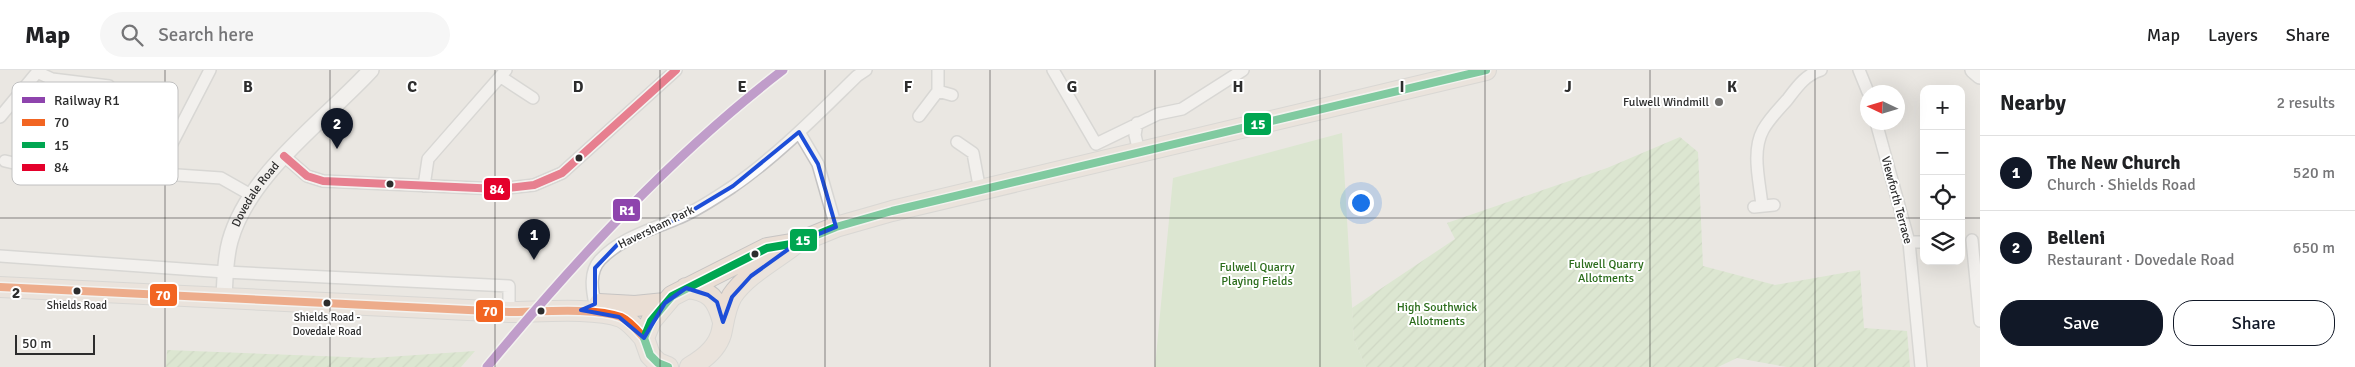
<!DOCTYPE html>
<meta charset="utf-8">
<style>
:root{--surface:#fff;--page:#f6f6f6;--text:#202124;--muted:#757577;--line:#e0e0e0;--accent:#111827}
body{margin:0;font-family:Signika,sans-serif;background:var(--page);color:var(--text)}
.controls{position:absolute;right:15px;top:15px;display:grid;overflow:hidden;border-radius:10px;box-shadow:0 5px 20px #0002}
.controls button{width:45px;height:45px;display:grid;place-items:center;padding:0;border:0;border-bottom:1px solid var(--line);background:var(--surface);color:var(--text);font:25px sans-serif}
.compass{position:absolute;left:1860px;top:15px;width:45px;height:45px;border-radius:50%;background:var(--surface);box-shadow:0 5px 20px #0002;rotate:274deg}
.scale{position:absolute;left:15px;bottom:12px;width:80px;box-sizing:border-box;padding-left:5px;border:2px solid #2d2d2d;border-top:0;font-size:14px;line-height:18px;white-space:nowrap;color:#2d2d2d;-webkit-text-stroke:4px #fff;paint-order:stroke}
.you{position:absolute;left:1360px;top:132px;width:18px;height:18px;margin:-12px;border:4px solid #fff;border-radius:50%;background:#1a73e8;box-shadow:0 0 0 8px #1a73e833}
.badge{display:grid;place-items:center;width:32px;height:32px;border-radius:50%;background:var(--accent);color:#fff;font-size:16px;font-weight:700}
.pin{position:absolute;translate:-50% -41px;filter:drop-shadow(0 1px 2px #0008)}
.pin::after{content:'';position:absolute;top:26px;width:18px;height:15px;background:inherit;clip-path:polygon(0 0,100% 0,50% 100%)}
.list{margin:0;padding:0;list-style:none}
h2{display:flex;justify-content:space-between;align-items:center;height:65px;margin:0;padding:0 20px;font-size:21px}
h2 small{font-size:16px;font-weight:400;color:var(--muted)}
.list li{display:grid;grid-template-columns:32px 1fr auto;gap:15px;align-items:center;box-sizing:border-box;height:75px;padding:0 20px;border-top:1px solid var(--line)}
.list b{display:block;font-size:19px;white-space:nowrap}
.list p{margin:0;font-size:16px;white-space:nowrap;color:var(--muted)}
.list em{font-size:16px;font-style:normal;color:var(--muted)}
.actions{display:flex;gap:10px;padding:15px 20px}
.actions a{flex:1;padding:11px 0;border:1px solid var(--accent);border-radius:20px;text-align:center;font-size:18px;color:var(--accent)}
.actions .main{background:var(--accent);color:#fff}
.icon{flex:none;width:28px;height:28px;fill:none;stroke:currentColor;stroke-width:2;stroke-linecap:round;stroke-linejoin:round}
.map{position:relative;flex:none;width:1980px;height:297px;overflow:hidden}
header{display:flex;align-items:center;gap:30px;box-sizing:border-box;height:70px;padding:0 25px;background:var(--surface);border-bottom:1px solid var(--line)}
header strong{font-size:24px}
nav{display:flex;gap:28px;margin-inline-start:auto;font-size:18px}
.search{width:350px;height:45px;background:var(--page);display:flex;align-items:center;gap:12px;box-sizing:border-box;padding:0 18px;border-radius:28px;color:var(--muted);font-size:19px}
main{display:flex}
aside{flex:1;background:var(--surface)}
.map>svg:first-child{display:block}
.park{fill:#cce5bc}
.garden{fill:url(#garden-furrows)}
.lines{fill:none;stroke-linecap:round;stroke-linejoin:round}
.street-casing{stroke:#c4c3c3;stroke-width:14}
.secondary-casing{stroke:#c4c3c3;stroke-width:18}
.highway-casing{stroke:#c6c4c3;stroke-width:22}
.street{stroke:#fcfbfb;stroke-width:11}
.secondary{stroke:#fcfbfb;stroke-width:15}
.highway{stroke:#eaded4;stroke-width:20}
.bus-1-casing{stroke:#fff;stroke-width:11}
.bus-2-casing{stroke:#fff;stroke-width:11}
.bus-3-casing{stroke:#fff;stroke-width:11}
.bus-1{stroke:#f26522;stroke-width:8}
.bus-2{stroke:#00a651;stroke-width:8}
.bus-3{stroke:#e4002b;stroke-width:8}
.rail-1-casing{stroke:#fff;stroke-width:12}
.rail-1{stroke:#8e44ad;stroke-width:9}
.marked{fill:none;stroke:#1d4ed8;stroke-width:4;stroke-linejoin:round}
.grid{fill:none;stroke:#2d2d2d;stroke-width:1;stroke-opacity:0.55}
.poi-dot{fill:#6f6e6c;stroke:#fff;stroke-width:2}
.bus-dot{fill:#2d2d2d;stroke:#fff;stroke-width:2}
.labels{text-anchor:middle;stroke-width:4;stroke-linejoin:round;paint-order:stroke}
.bus-label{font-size:11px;fill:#2d2d2d;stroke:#fff}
.poi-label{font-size:12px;fill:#2d2d2d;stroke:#fff;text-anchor:end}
.street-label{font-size:12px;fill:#2d2d2d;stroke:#fff}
.park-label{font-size:12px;fill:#2b6c1b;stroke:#fff}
.key{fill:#fff;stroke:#c0c0c0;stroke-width:1}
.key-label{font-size:14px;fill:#2d2d2d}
.grid-label{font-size:16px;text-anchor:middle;font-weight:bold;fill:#2d2d2d;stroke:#fff;stroke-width:4;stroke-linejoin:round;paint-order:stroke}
.line-badge{stroke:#fff;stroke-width:2}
.badge-label{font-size:14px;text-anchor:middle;font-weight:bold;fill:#fff}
</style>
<header>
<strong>Map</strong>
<div class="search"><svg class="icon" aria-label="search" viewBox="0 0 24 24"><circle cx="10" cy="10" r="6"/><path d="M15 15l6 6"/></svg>Search here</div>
<nav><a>Map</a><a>Layers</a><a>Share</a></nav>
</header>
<main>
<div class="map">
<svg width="1980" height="297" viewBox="0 0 1980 297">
<defs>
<pattern id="garden-furrows" width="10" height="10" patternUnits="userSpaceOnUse" patternTransform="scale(1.25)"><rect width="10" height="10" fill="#cce5bc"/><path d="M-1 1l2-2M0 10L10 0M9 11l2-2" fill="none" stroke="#b0c5a2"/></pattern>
</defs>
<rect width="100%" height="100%" fill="#eae7e2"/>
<!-- park -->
<path class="park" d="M1342,63L1354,270L1366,297H1155L1173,108Z"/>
<!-- garden -->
<path class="garden" d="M1680,67L1698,82L1703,196L1775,215L1860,200L1864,258L1907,261L1910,297H1787L1737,288L1718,297H1366L1354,270L1352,238L1455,169L1447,153L1607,98Z
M167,280L373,288L475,281L461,297H166Z"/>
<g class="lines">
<!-- street casing -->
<g class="street-casing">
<path id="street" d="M1053,0L1096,74
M1859,0L1868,22
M37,2L52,9L109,16
M501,7L533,28
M938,21L952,25
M919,46L938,21V0
M0,47L39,0
M1876,52L1909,172L1921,297
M1137,53L1135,65L1139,82
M799,62L818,94L836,157
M957,72L973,83L980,121
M1096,74L1158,44L1182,39L1243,0
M284,86L307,106L323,111L499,119L534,115L562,103L676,0
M5,91L18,94L221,108L251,125
M163,104L166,85L210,0
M424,116L428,89L506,0
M1762,136C1760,113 1751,82 1763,60C1769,49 1779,39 1787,30C1797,17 1805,5 1821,0
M1754,137L1774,135
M1972,170L1980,251
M1909,172H1924
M0,186L225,202L509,216V242
M595,234C592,220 589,202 600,190C621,168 648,161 676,149C695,142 715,128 732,117C776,87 819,43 857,6L866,0"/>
</g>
<!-- secondary casing -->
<g class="secondary-casing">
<g id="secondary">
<path d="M1973,0L1980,6"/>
<path id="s1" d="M224,228C225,209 225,189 230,171C249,103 324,51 371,0"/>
</g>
</g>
<!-- highway casing -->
<g class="highway-casing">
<path id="highway" d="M0,217L509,242C539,242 594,237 621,247C630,251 638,261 644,268
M686,218C710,220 717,229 723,252
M599,234L635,236L665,233
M668,297L658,293L650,285L644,268L651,251L672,226L767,178L797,173L836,157L892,141L1486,0
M690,297C704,289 719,277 722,260C724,249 726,236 732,226C747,204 775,190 795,174"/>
</g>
<!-- street -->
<use href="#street" class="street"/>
<!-- secondary -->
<use href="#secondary" class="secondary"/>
<!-- highway -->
<use href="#highway" class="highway"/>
<!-- bus-1 casing -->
<g class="bus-1-casing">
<path id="bus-1" d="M0,217L509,242C539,242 594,237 621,247C630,251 638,261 644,268"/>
</g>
<!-- bus-2 casing -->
<g class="bus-2-casing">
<path id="bus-2" d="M668,297L658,293L650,285L644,268L651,251L672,226L767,178L797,173L836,157L892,141L1486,0"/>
</g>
<!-- bus-3 casing -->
<g class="bus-3-casing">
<path id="bus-3" d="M284,86L307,106L323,111L499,119L534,115L562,103L676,0"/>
</g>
<!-- bus-1 -->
<use href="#bus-1" class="bus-1"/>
<!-- bus-2 -->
<use href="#bus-2" class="bus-2"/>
<!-- bus-3 -->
<use href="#bus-3" class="bus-3"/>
<!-- rail-1 casing -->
<g class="rail-1-casing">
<path id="rail-1" d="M487,297C576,190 672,85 783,0"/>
</g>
<!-- rail-1 -->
<use href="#rail-1" class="rail-1"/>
</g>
<!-- marked area -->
<path d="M0 0H1980V297H0ZM799,62L818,94L836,157L797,173L751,206L732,227L723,252L717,232L708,225L686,218L665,233L644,268L619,247L581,240L595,234V198L618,174L678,149L733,116Z" fill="#eae7e2" fill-opacity=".55" fill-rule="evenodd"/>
<path class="marked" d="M799,62L818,94L836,157L797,173L751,206L732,227L723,252L717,232L708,225L686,218L665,233L644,268L619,247L581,240L595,234V198L618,174L678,149L733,116Z"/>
<!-- grid -->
<path class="grid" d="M165,0V297M330,0V297M495,0V297M660,0V297M825,0V297M990,0V297M1155,0V297M1320,0V297M1485,0V297M1650,0V297M1815,0V297M0,148H1924M1961,148H1980"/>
<!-- markers -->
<circle class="poi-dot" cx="1719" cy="32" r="5"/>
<g class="bus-dot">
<circle cx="579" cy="88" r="4.5"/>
<circle cx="390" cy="114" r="4.5"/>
<circle cx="755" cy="184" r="4.5"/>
<circle cx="77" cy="221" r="4.5"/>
<circle cx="327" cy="233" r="4.5"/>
<circle cx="541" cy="241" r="4.5"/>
</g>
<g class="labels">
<!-- bus labels -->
<g class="bus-label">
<text x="77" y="239">Shields Road</text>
<text x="327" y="251">Shields Road -<tspan x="327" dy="14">Dovedale Road</tspan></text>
</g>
<!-- poi labels -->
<g class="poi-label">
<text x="1709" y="36">Fulwell Windmill</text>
</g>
<!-- street labels -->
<g class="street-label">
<text dy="4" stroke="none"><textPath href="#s1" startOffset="111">Dovedale Road</textPath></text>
<text transform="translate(1897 130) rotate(75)" y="4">Viewforth Terrace</text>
<text transform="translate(656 157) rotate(-26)" y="4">Haversham Park</text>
</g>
<!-- park labels -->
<g class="park-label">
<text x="1606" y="198">Fulwell Quarry<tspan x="1606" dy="14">Allotments</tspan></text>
<text x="1257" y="201">Fulwell Quarry<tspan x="1257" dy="14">Playing Fields</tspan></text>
<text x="1437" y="241">High Southwick<tspan x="1437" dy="14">Allotments</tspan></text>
</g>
</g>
<!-- legend -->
<rect x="12" y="12" width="166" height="103" rx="8" class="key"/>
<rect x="22" y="27" width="23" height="6" fill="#8e44ad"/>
<rect x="22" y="49" width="23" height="7" fill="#f26522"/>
<rect x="22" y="72" width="23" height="6" fill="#00a651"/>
<rect x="22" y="94" width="23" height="7" fill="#e4002b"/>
<g class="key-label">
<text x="54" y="35">Railway R1</text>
<text x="54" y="57">70</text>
<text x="54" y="80">15</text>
<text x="54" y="102">84</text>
</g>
<g class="grid-label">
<text x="248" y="22">B</text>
<text x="412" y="22">C</text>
<text x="578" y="22">D</text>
<text x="742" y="22">E</text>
<text x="908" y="22">F</text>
<text x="1072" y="22">G</text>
<text x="1238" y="22">H</text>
<text x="1402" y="22">I</text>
<text x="1568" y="22">J</text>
<text x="1732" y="22">K</text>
<text x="16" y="228">2</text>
</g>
<g class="line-badge">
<rect x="1243" y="42" width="29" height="24" rx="5" fill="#00a651"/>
<rect x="483" y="107" width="28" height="24" rx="5" fill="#e4002b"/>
<rect x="612" y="128" width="29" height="24" rx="5" fill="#8e44ad"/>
<rect x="789" y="158" width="29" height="24" rx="5" fill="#00a651"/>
<rect x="149" y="213" width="29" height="24" rx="5" fill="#f26522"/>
<rect x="475" y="229" width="29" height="24" rx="5" fill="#f26522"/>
</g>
<g class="badge-label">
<text x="1258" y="59">15</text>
<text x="497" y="124">84</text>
<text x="627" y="145">R1</text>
<text x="803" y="175">15</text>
<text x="163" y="230">70</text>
<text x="490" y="246">70</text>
</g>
</svg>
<div class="controls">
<button>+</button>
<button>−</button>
<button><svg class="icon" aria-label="locate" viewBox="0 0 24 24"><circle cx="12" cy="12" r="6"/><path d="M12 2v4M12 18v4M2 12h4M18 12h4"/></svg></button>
<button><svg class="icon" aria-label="layers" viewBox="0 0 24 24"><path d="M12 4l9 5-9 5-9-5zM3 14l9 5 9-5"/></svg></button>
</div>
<svg class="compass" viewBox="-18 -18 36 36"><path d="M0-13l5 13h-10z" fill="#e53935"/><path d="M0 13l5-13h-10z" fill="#757577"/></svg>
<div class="scale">50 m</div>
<div class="you"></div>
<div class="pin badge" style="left:534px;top:190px">1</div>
<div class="pin badge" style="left:337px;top:79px">2</div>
</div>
<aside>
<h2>Nearby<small>2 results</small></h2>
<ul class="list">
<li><span class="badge">1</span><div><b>The New Church</b><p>Church · Shields Road</p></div><em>520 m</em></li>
<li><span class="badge">2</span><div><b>Belleni</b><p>Restaurant · Dovedale Road</p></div><em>650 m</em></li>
</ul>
<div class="actions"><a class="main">Save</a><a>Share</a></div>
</aside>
</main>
